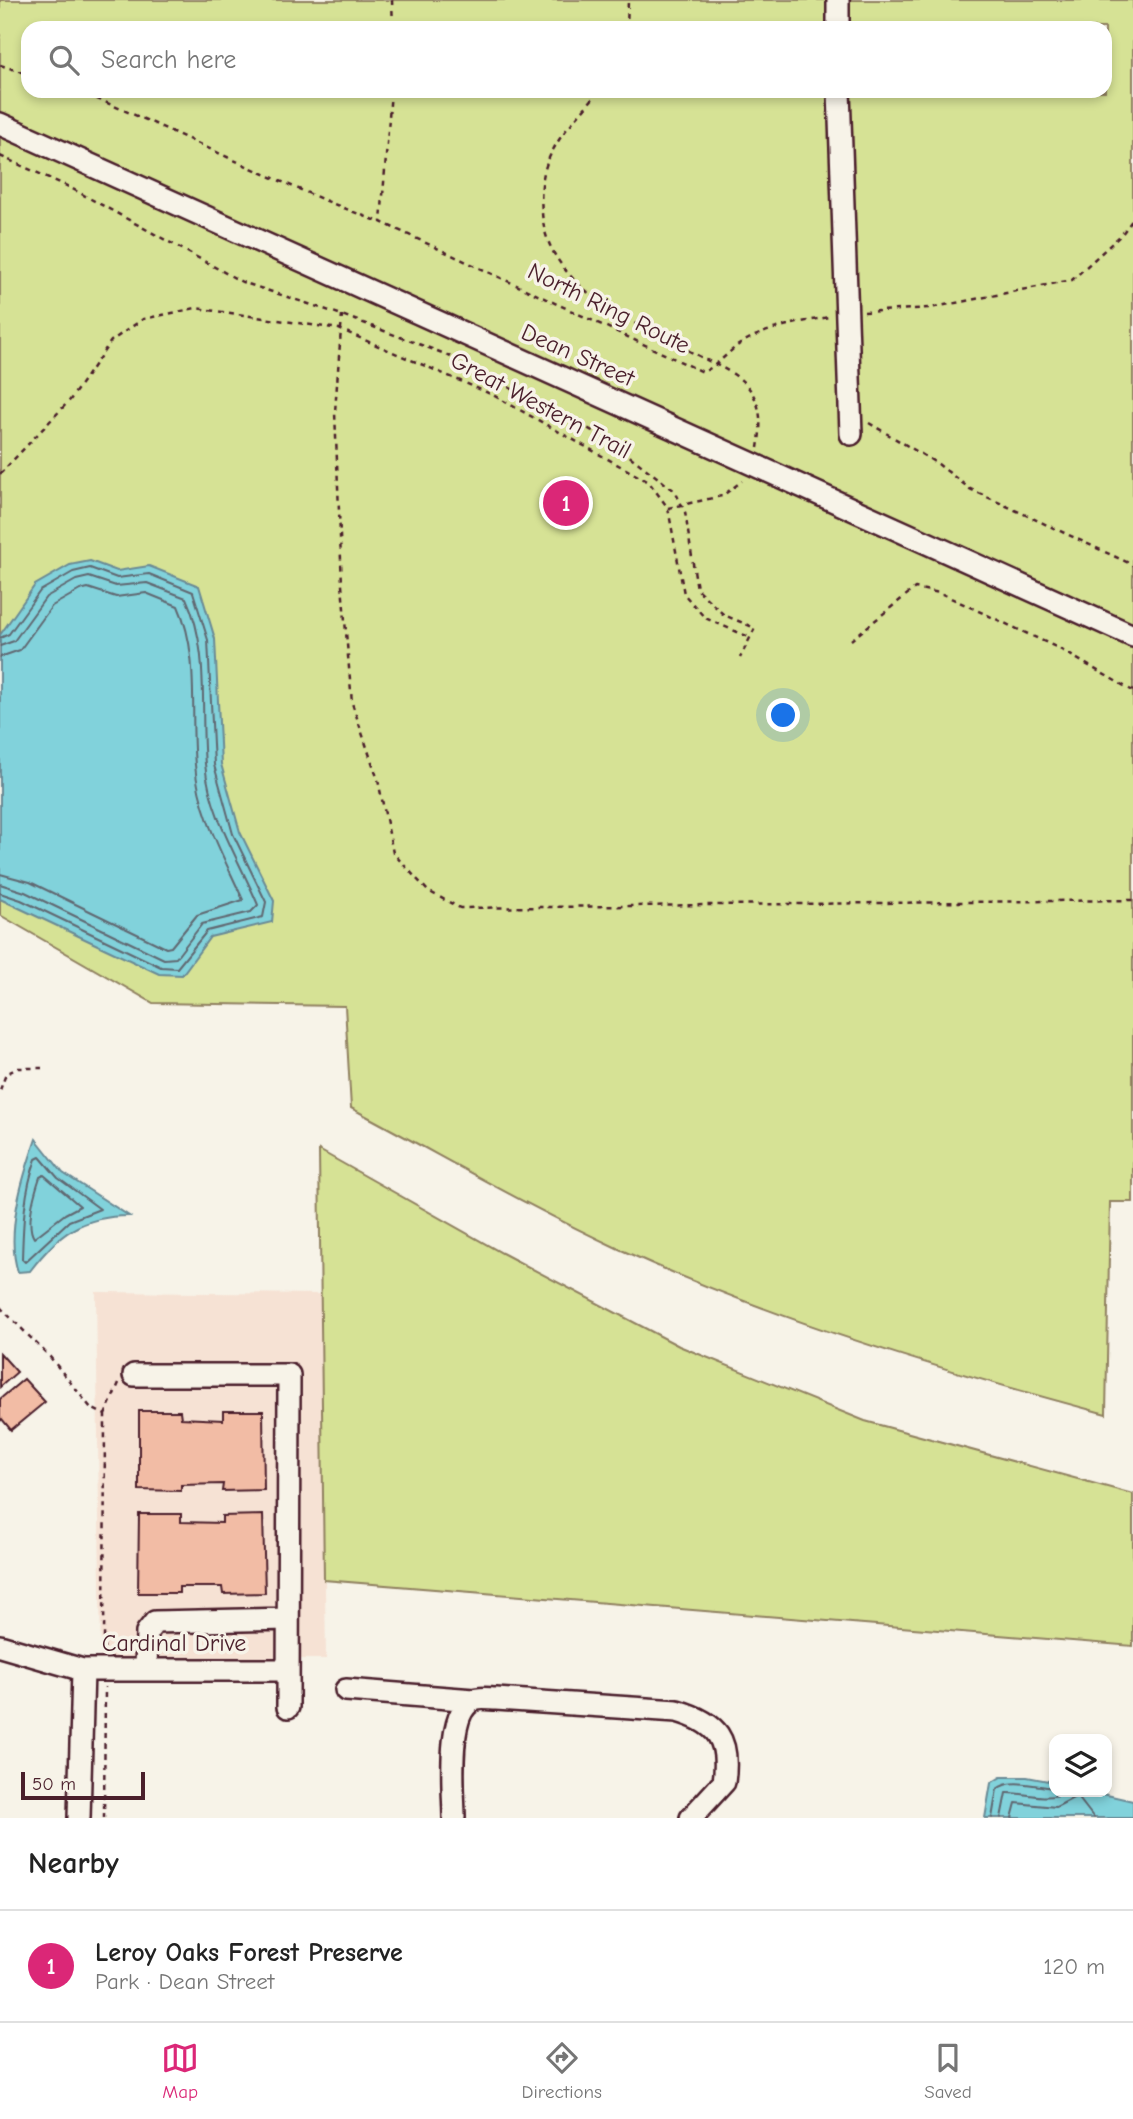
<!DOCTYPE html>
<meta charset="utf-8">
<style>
:root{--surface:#fff;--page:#f6f6f6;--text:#222;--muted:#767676;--line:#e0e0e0;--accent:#db2777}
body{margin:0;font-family:"Comic Neue",sans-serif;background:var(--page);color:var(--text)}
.controls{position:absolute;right:21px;bottom:21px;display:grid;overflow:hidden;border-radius:14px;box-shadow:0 4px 10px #0003}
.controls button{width:63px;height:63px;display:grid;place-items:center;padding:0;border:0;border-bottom:2px solid var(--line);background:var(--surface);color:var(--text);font:35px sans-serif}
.scale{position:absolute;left:21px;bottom:18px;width:124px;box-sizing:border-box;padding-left:7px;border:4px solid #4a1f2b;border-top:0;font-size:19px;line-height:24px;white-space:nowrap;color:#4a1f2b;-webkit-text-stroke:5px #f7f3e8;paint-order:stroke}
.you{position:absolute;left:784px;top:716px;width:24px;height:24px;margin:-18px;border:5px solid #fff;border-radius:50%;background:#1a73e8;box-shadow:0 0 0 10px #1a73e833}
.badge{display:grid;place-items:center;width:46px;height:46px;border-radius:50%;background:var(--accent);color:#fff;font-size:23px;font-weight:700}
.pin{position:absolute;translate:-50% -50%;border:4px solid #fff;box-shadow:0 2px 7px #0006}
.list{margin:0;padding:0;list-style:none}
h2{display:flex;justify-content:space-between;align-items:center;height:91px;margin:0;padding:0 28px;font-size:30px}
h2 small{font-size:23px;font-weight:400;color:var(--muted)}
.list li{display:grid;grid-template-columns:46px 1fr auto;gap:21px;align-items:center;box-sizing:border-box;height:112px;padding:0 28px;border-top:2px solid var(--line)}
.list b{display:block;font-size:26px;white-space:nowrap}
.list p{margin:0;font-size:23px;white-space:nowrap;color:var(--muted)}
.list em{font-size:23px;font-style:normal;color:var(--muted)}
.icon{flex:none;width:38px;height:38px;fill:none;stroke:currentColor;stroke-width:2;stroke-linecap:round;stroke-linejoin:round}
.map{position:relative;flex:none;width:1133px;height:1818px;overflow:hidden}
.search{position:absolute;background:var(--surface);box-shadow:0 4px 10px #0003;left:21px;right:21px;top:21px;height:77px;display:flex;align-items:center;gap:18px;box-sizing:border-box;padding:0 24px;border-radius:21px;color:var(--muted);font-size:26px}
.sheet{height:203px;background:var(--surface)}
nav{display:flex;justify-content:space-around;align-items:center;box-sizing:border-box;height:98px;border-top:2px solid var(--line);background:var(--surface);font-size:19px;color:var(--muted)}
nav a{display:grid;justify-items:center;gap:4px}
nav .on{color:var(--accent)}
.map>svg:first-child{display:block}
.built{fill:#f6e2d4}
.green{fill:#d6e295;stroke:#908060;stroke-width:2;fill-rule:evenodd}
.water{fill:#81d2db;stroke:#6b8a95;stroke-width:2}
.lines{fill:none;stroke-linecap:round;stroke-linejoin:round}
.shore{stroke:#606771;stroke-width:2}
.building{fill:#f2bca5;stroke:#4a1f2b;stroke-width:2}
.minor-casing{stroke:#4a1f2b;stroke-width:26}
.path{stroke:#4a1f2b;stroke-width:2.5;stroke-dasharray:5 5;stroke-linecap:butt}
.minor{stroke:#f7f3e8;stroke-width:21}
.labels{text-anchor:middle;stroke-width:7;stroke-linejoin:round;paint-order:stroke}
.street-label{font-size:24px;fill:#4a1f2b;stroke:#f7f3e8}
</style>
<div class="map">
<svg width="1133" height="1818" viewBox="0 0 1133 1818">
<rect width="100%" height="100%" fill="#f7f3e8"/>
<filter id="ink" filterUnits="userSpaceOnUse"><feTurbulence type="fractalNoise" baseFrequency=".0143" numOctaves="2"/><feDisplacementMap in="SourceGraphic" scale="14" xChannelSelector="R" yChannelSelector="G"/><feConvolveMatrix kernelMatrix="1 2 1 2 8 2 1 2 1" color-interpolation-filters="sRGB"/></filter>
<g filter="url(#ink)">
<!-- built -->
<path class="built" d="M96,1292L321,1294L326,1659H101Z"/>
<!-- green -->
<path class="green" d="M0,0H1133V1202H1110L1106,1414C941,1370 775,1320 619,1249C528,1207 440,1155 351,1108L345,1006L153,1003L0,915ZM28,28H1105V91H28Z
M319,1150L502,1253L679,1346L865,1421L1133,1494V1646L324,1580Z"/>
<!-- water -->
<path class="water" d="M90,561L117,571L149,566L199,586L215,639L221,764L240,832L274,901L272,922L210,937L182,975L159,974L0,899V635L35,585L70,565Z
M36,1139L63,1173L129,1216C82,1216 58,1234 30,1271L18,1272C5,1233 23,1176 36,1139Z
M1001,1777H1027L1054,1782V1792H1094L1133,1801V1818H985L991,1783Z"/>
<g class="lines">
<!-- shore -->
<path class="shore" d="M0,638L9,634L40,591L73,572L90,568L117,578L149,574L193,592L208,640L214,765L233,834L266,902L263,917L207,931L177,968L161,967L21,900L0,893
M0,646L14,641L46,597L76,580L89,577L116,586L147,583L186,598C210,650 200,709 205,764C210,816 239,859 258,905L251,912L202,924L176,958L164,959L25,892L0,884
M0,657L20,650L52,606L80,590L88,588L116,597L146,593L178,606C200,655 190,713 195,765C199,814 224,857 243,900L197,915L171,947L166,948L30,882L0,874
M40,1157L58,1178L100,1209L69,1221L25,1262L22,1259C23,1224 24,1192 36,1159Z
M44,1175L80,1206L65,1214L34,1238C25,1224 35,1192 40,1177Z
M992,1818L997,1789C1011,1777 1037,1787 1054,1788
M1001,1818L1006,1793C1024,1792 1050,1802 1065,1792
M1012,1818L1016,1803L1056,1807L1077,1796L1094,1818"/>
</g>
<!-- building -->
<path class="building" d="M0,1353L17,1372L0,1387Z
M24,1379L45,1402L11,1430L2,1419L0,1421V1399Z
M139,1411H180L181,1418L223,1420V1411H263L264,1490L222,1491L223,1484L181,1485V1491L139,1490Z
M139,1514H181V1522L222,1523V1516L263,1515L265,1593L223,1594L222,1587H179V1593H138Z"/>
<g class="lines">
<!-- minor casing -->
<g class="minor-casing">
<path id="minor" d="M838,0V28
M839,91L851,434
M0,124L1133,636
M134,1375H289L288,1707
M0,1646L83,1670H287
M146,1670L147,1632L155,1622L287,1619
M346,1690L474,1700
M79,1818L83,1670
M454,1818C454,1792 445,1711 474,1700C480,1697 490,1699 496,1699L677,1711C718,1723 730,1739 724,1782L691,1818"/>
</g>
<!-- path -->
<path class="path" d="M392,0L393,28
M627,28L628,0
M0,65L28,74
M78,91C180,132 277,184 380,222
M391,91L381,222L703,372C719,365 728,351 743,342C769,327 801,322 829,317
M599,91C584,110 564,129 553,150C542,169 540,190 542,212C546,289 639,325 699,356C717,366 739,373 751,391C763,410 761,428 758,448
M0,156L69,187L242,282L342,315L445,354L606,438L675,491L685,512L697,589L724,615L755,628L740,658
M864,312L930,308L1072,280L1122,234L1133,219
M342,315L335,412L342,585L352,703L378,780L393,853L428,891L460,908L1133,900
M869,423L938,464L970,489L1133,565
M0,474L70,400L111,341L143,319L196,308L339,329L493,395L649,482L668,508L684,594L705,618L749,637
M668,508L722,496L742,481
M851,640L915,588L940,593L1058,648L1133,691
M0,1090L6,1074L18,1068H42
M0,1307L50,1357L91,1408L105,1415L104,1652
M105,1415L119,1383
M104,1818L105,1687"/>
<!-- minor -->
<use href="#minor" class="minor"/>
</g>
</g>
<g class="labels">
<!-- street labels -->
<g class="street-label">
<text transform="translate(609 308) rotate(26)" y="8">North Ring Route</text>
<text transform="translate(578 355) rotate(24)" y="8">Dean Street</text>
<text transform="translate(541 405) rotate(28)" y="8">Great Western Trail</text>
<text x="174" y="1651">Cardinal Drive</text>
</g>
</g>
</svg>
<div class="controls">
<button><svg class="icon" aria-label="layers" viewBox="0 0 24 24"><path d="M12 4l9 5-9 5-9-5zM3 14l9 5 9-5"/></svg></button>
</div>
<div class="scale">50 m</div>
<div class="you"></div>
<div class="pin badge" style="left:566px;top:503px">1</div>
<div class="search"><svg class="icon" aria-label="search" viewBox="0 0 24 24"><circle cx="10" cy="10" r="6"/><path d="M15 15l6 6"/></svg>Search here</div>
</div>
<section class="sheet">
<h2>Nearby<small></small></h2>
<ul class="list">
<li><span class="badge">1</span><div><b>Leroy Oaks Forest Preserve</b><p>Park · Dean Street</p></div><em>120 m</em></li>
</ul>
</section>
<nav>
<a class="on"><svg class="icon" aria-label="map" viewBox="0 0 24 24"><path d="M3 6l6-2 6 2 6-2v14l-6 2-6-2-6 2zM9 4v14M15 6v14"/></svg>Map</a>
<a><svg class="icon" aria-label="directions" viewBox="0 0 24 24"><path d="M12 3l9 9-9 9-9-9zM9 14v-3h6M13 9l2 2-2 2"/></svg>Directions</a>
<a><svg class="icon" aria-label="saved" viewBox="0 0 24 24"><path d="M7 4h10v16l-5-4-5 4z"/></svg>Saved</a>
</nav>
